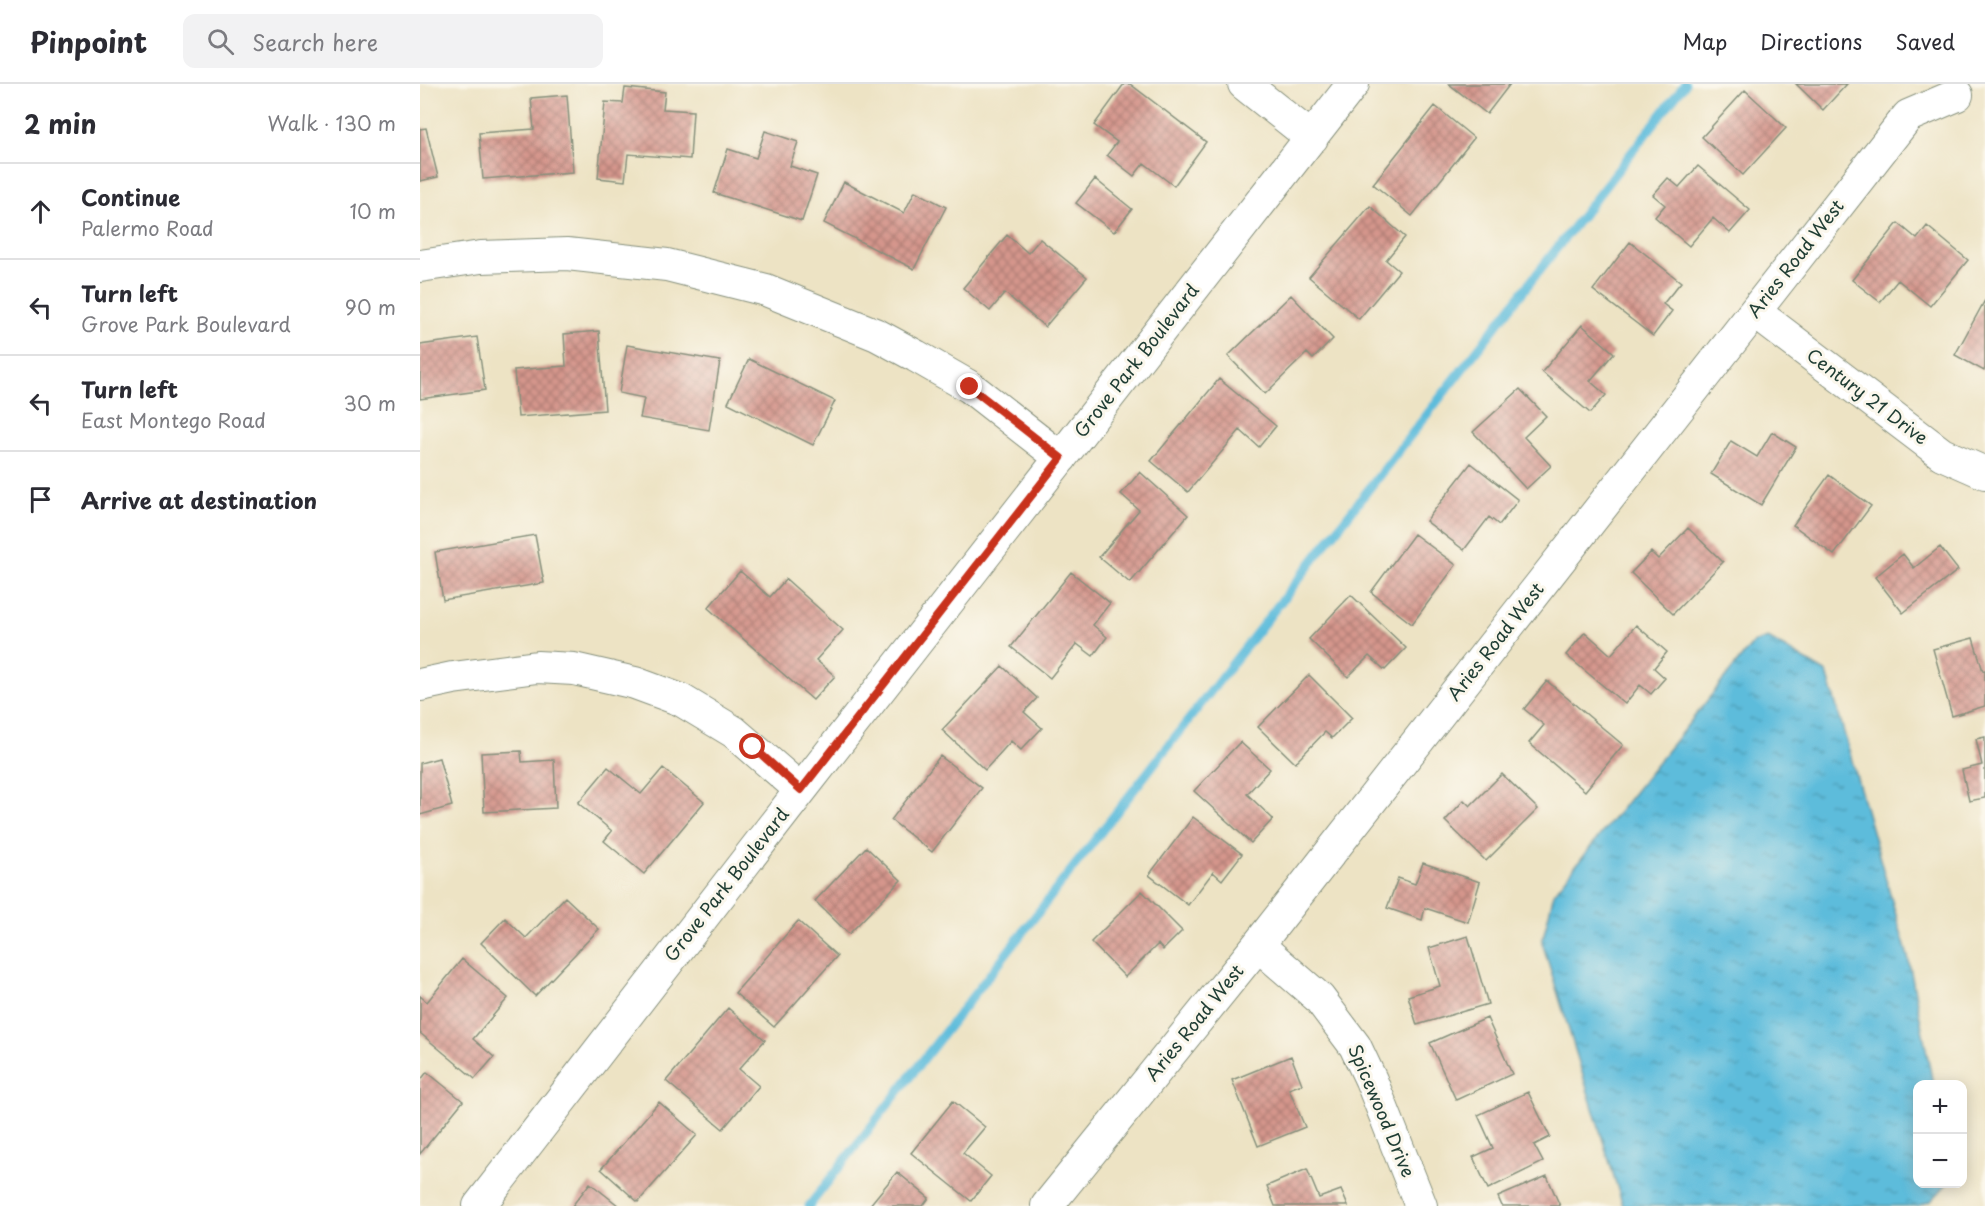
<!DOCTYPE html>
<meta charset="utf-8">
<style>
:root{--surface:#fff;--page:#f2f2f3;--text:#2b2b33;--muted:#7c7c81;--line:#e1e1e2}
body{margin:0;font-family:"Playpen Sans",sans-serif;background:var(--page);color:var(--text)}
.controls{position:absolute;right:18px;bottom:18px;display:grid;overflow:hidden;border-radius:12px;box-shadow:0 3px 15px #0003}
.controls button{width:54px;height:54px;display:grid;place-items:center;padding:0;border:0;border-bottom:2px solid var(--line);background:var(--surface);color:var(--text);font:30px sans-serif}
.stop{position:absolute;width:18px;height:18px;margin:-14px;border:4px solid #c8321e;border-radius:50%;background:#fff}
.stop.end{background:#c8321e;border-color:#fff;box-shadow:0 2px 6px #0008}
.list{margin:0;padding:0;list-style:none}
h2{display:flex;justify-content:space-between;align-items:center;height:78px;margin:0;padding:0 24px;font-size:26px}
h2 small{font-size:20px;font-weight:400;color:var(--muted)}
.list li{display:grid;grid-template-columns:39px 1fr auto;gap:18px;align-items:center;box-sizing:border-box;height:96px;padding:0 24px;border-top:2px solid var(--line)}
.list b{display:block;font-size:22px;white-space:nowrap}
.list p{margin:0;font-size:20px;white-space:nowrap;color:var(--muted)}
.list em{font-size:20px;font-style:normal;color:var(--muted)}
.icon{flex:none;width:33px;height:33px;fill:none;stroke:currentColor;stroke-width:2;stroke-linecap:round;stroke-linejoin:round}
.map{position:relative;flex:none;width:1565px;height:1122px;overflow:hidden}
header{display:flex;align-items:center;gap:36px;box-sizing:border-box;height:84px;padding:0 30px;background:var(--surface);border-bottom:2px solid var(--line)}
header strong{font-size:28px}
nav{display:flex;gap:33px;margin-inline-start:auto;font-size:21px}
.search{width:420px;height:54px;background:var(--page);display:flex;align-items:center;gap:15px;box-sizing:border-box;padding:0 21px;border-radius:12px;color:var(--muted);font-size:22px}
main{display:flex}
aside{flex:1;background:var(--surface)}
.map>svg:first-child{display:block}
.water{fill:url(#water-ripples);stroke:#3e7c88;stroke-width:1.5}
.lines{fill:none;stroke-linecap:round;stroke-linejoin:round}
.stream{stroke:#5dbcdb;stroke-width:9}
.building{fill:url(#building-cross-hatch)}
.minor-casing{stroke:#86907c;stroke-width:34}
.minor{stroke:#fff;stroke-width:32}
.route{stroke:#c8321e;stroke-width:8}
.labels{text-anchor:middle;stroke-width:6;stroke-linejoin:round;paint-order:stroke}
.street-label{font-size:18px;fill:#1f3d34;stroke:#fbf7ec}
</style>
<header>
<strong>Pinpoint</strong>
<div class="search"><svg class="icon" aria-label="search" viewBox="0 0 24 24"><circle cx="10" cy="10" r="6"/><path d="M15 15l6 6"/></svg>Search here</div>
<nav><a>Map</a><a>Directions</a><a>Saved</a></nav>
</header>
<main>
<aside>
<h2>2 min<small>Walk · 130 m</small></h2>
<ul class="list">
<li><svg class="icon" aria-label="ahead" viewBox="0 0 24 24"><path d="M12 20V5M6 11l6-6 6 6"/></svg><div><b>Continue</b><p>Palermo Road</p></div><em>10 m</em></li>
<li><svg class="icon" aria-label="left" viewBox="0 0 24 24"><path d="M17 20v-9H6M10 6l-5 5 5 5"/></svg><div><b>Turn left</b><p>Grove Park Boulevard</p></div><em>90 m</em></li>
<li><svg class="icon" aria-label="left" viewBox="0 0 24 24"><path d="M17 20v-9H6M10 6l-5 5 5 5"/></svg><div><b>Turn left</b><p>East Montego Road</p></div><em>30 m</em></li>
<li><svg class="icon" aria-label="arrive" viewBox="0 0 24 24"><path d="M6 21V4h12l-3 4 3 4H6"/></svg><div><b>Arrive at destination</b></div></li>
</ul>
</aside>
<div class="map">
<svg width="1565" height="1122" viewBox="0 0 1565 1122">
<defs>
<pattern id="water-ripples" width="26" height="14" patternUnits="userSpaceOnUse" patternTransform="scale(1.5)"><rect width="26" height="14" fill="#5dbcdb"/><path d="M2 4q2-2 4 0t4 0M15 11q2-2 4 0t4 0" fill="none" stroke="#4c9ab2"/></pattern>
<pattern id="building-cross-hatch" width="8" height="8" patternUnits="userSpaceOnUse" patternTransform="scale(1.5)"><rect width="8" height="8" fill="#d5968c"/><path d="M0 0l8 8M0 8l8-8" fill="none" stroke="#ac7c73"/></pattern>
</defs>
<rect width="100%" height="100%" fill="#fbf7ec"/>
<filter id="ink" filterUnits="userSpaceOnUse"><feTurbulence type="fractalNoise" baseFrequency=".0167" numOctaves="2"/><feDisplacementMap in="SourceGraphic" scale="12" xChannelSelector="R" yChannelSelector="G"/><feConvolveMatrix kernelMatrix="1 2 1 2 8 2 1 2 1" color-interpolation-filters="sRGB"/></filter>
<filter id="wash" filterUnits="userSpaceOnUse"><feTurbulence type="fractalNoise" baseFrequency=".008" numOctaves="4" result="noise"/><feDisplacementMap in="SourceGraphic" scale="24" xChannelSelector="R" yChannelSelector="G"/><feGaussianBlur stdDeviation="1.35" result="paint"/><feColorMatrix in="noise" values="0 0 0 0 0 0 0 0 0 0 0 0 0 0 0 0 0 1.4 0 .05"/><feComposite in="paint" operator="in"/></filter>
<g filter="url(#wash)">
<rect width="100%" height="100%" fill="#ede3c4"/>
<!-- water -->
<path class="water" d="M1348,554L1407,589L1488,873L1513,1000H1498V1100H1527L1511,1117L1498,1122H1203L1122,858L1134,809L1333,559Z"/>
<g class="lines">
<!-- stream -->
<path class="stream" d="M389,1122L1265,0"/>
</g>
<g id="blocks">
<!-- building -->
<path class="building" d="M704,0H710L786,58L754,102L724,79L714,92L687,71L697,58L674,41Z
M1029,0H1090L1067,30Z
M1376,0H1427L1403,26Z
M205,4L245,8L243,25L273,27L270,75L208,70L205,97L178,94L185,18L203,19Z
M1325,6L1366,44L1323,91L1282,53Z
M147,11L153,88L63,95L59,49L114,45L111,14Z
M1015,22L1054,54L992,132L953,100Z
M6,44L18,93L0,97V45Z
M345,47L378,58L370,82L397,91L382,137L294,109L308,65L336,74Z
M1278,82L1330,126L1310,149L1293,134L1269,162L1235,133L1245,121L1233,111L1248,94L1259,103Z
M675,95L712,125L694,148L656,119Z
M424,98L484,129L495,107L526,123L494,185L404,139Z
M950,122L985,153L966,176L979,187L939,235L889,193Z
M1478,139L1497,155L1507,142L1548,176L1510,222L1478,196L1460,218L1432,196Z
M587,151L608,169L620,155L667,193L625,243L585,209L570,227L543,204Z
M1210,158L1261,198L1243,220L1252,227L1233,252L1173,206Z
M871,211L913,255L893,275L887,269L845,310L808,272Z
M1565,216V284L1564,287L1535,271Z
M1162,241L1194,269L1170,297L1186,311L1170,329L1122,288Z
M179,247L185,326L98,333L94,286L146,282L144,250Z
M57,253L65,306L0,315V261Z
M207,261L300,277L289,346L220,334L224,314L199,309Z
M329,275L415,317L393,361L308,319Z
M799,295L856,342L839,363L820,346L768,408L731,377Z
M1100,305L1126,332L1104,353L1131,382L1106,405L1053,348Z
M1352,348L1376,363L1341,421L1291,390L1311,357L1337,373Z
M1051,379L1098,416L1079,441L1069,433L1044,466L1006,437Z
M720,388L768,431L710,499L679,473L719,426L701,410Z
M1409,391L1451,422L1414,471L1373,441Z
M1268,444L1303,478L1253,530L1211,489L1231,468L1238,475Z
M994,450L1036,481L992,540L951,508Z
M115,451L124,499L23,516L15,468Z
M1520,463L1538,486L1483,529L1455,493L1483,470L1494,484Z
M320,487L350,513L366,495L423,546L396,576L415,592L393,616L288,524Z
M651,488L690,519L673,541L687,553L673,572L657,560L630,594L591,563Z
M931,511L986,564L965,586L949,572L928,593L889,555Z
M1216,541L1247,568L1234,584L1245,594L1231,610L1220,601L1205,620L1146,571L1165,548L1191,571Z
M1553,554L1563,587L1565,586V622L1532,632L1513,565Z
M582,582L617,614L604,628L622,644L601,666L591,657L565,686L522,646Z
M889,591L932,634L912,654L905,648L875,679L838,643Z
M1127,597L1203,661L1165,707L1109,659L1124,641L1104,625Z
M1565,653V714L1549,717L1542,686L1562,681L1556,655Z
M820,658L850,685L827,710L853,735L831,759L774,707Z
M101,667L102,678L134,676L136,724L64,728L61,669Z
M520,672L562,704L512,768L471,736Z
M19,674L32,722L0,731V679Z
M188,683L221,710L243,684L284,718L224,790L184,757L192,747L158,719Z
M1082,690L1118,725L1066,777L1025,737L1044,716L1050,722Z
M773,733L822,770L802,796L793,788L768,821L729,791Z
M446,763L481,796L429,850L395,817Z
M1003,779L1060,798L1048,838L1005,824L1002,836L967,824L978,794L995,800Z
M722,807L762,847L743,866L738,860L705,893L671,858Z
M145,813L179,845L115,912L61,859L85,834L106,854Z
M378,837L417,872L354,943L315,909Z
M1048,852L1068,920L997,941L988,912L1020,902L1009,864Z
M42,875L88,914L53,955L74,973L55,995L0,949V912L7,918Z
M308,924L345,956L319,985L339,1002L303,1045L246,997Z
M1067,934L1092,990L1036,1016L1010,959Z
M871,972L882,1000L869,1005L885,1043L838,1062L812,996Z
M7,988L43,1017L0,1070V997Z
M1108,1008L1130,1053L1114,1061L1123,1078L1068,1105L1053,1073L1073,1064L1058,1031Z
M533,1017L565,1043L543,1069L571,1092L551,1117L491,1069Z
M239,1018L277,1051L218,1118L181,1085Z
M887,1085L899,1114L921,1106L928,1122H855L847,1102Z
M477,1088L509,1114L503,1122H449Z
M1127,1092L1140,1122H1082L1078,1113Z
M170,1099L199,1122H152Z"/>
</g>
</g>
<g filter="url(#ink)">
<use href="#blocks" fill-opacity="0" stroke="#86907c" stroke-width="1.5"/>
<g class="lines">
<!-- minor casing -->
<g class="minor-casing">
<path id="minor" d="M824,0L892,54
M0,182L61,173L147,170L247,181L346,206L457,251L496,272L550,303L641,374
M1335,228L1522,370L1565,389
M0,601L33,594L117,583L154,585L215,599L261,616L314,648L381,706
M838,861L899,914L935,962L951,996L1001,1122
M59,1122L381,706L933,0
M627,1122L838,861L1488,32L1537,11"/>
</g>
<!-- minor -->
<use href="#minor" class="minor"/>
</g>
</g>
<g class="lines" filter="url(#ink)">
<!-- route -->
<path class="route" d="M333,663L381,706L641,374L550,303"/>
</g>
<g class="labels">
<!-- street labels -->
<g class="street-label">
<text transform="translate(1376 175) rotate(-52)" y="6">Aries Road West</text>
<text transform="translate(717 277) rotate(-52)" y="6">Grove Park Boulevard</text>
<text transform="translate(1447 313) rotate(37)" y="6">Century 21 Drive</text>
<text transform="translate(1076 558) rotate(-52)" y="6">Aries Road West</text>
<text transform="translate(307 801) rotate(-52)" y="6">Grove Park Boulevard</text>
<text transform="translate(775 939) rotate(-51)" y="6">Aries Road West</text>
<text transform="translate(961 1027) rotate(67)" y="6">Spicewood Drive</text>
</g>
</g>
</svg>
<div class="controls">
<button>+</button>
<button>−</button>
</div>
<div class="stop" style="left:333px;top:663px"></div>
<div class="stop end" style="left:550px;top:303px"></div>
</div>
</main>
